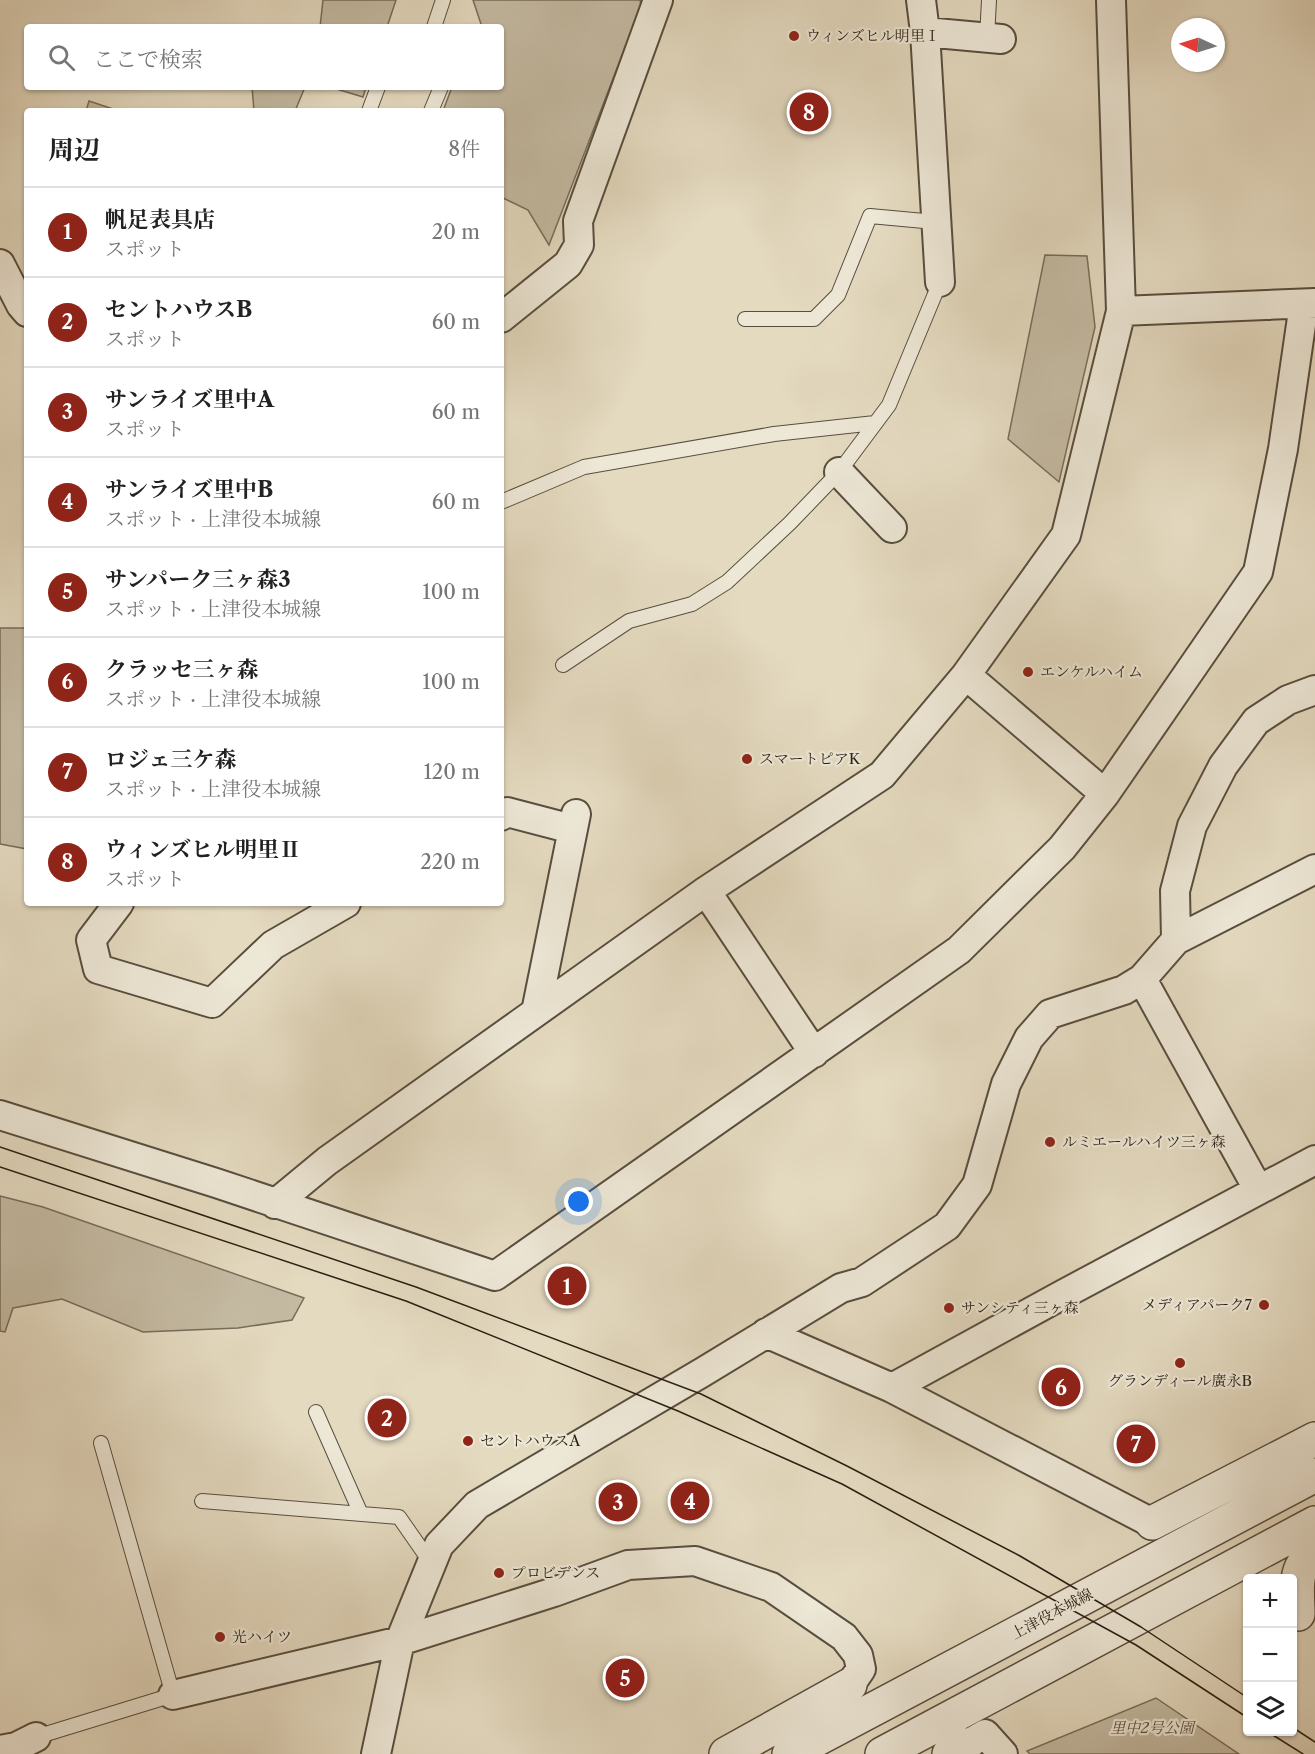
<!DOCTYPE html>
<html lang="ja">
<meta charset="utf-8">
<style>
:root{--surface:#fff;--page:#f2f2f2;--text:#222;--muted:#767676;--line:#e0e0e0;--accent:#8f2418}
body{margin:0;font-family:"Libre Caslon Text","Noto Serif JP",serif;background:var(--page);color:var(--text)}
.controls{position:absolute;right:18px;bottom:18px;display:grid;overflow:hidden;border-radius:6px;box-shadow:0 2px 4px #0004}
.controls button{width:54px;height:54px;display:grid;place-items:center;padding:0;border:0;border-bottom:2px solid var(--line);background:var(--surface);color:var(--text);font:30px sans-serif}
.compass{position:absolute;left:1171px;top:18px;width:54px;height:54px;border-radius:50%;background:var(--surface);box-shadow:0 2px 4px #0004;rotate:274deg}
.you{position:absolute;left:579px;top:1202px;width:21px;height:21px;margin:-15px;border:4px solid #fff;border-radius:50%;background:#1a73e8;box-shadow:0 0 0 9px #1a73e833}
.badge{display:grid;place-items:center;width:39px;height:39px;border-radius:50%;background:var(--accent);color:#fff;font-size:20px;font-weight:700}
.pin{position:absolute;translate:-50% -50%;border:3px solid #fff;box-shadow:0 2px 6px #0006}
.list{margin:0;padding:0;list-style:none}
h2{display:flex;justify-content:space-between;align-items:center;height:78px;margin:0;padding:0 24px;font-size:26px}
h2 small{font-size:20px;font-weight:400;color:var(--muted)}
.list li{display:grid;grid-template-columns:39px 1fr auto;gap:18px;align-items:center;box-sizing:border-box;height:90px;padding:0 24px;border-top:2px solid var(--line)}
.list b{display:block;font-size:22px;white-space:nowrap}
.list p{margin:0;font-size:20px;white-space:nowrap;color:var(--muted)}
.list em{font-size:20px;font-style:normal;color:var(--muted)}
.icon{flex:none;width:33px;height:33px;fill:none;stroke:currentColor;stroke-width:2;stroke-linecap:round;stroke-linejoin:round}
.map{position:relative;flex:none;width:1315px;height:1754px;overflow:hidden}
.search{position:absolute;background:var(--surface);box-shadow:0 2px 4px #0004;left:24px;top:24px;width:480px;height:66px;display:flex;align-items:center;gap:15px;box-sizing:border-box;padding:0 21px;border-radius:6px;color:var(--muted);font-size:22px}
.panel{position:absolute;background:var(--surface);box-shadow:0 2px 4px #0004;left:24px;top:108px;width:480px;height:798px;border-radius:6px}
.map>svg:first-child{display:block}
.green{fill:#c4baa2;stroke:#776c5a;stroke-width:1.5}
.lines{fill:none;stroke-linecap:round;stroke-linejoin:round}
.service-casing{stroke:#584e3e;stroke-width:16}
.minor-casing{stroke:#584e3e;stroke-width:32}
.tertiary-casing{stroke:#584e3e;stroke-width:36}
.service{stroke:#ede7d6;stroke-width:14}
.minor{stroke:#ede7d6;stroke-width:28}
.tertiary{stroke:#ede7d6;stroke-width:33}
.tram{stroke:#2a1f12;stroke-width:1.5}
.poi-dot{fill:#8f2418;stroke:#ede7d6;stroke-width:2}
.labels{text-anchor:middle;stroke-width:4.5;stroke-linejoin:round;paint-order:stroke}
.poi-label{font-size:15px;fill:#2a1f12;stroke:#ede7d6;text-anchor:start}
.street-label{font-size:15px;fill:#2a1f12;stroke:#ede7d6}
.park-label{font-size:15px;font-style:italic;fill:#584e3d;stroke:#ede7d6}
</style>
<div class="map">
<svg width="1315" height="1754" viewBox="0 0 1315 1754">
<rect width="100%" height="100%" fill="#e4dac0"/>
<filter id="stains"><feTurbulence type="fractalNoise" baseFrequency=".00333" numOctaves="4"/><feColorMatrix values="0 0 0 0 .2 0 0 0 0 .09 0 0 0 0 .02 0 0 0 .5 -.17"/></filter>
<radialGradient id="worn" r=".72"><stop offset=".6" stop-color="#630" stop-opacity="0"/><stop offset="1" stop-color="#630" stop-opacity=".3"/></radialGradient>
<!-- green -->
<path class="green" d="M323,0H396L387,27H320Z
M473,0H640L641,6L549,245L528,210L501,197V111H443L452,87H501V27H482Z
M252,87H305L295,111H254Z
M330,87H366L363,97Z
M89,101L119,111H86Z
M1045,255L1087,256L1095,327L1059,482L1008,439Z
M27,626V849L0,844V628H25Z
M0,1196L43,1207L304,1298L292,1320L238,1328L143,1332L62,1299L13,1308L5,1332L0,1331Z
M1156,1698L1239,1754H1030L1027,1751Z"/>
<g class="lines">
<!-- service casing -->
<g class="service-casing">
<path id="service" d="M434,27L443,0
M987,38L989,0
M369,111L378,87
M431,111L441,87
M745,319H814L838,295L870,216L935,222
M501,502L584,467L774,434L875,423
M563,665L629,621L692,604L727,582L790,523L839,472L889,405L940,282
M316,1412L361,1514
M202,1501L399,1517L431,1563
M36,1737L173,1695L101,1443"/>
</g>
<!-- minor casing -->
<g class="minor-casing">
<path id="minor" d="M921,0L925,32L940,282
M925,32L1001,39
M0,264L21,305L27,312
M1121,311L1315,303
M501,318L568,264L579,245L578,221L658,0
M839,472L892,528
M966,675L1105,794
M501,816L507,812L572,829
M706,891L814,1053
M119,903L91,940L98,969L212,1003L273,945L346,903
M1176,940L1175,891L1192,826L1223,766L1256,721L1288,700L1315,690
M1142,979L1258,1189
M536,1012L576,814
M0,1115L216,1183L495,1276L959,950L1062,848L1105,794L1258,572L1283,449L1304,304
M275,1204L327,1161L706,891L882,775L966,675L1066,535L1121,311L1111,0
M766,1333L892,1388L1152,1523
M892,1388L1062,1295L1315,1160
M173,1695L400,1641L554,1592L628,1565L695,1561L771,1587L844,1637L858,1655L861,1669L850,1685
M966,1745L985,1734L1003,1754
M0,1750L16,1747L36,1737
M376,1754L400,1641L439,1545L477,1505L703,1372L841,1288L862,1282L947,1226L977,1185L1006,1084L1029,1038L1050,1014L1124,990L1142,979L1176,940L1315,869"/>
</g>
<!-- tertiary casing -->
<g class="tertiary-casing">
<path id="tertiary" d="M1152,1523L1315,1439
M1298,1614C1298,1592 1292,1566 1315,1554
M726,1754L850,1685
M789,1754L1315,1475
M882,1754L1315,1523
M949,1754L966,1745"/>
</g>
<!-- service -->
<use href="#service" class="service"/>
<!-- minor -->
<use href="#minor" class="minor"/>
<!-- tertiary -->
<use href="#tertiary" class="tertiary"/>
<!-- tram -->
<path class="tram" d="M0,1147L416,1287L701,1394L847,1466L1020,1556L1141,1627L1248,1698
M0,1167L406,1301L678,1411L842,1484L1136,1645L1248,1718
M1292,1727L1315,1742
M1268,1732L1303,1754"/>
</g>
<!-- markers -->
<g class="poi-dot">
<circle cx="794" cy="36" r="6"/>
<circle cx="1028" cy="672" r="6"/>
<circle cx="747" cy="759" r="6"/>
<circle cx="1050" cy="1142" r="6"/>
<circle cx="1264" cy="1305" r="6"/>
<circle cx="949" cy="1308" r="6"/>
<circle cx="1180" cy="1363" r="6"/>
<circle cx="468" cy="1441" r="6"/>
<circle cx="499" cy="1573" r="6"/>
<circle cx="220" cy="1637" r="6"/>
</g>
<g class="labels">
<!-- poi labels -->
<g class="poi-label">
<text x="806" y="41">ウィンズヒル明里Ⅰ</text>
<text x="1040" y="677">エンケルハイム</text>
<text x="759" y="764">スマートピアK</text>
<text x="1062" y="1147">ルミエールハイツ三ヶ森</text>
<text x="1252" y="1310" text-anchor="end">メディアパーク7</text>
<text x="961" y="1313">サンシティ三ヶ森</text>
<text x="1180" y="1386" text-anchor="middle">グランディール廣永B</text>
<text x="480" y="1446">セントハウスA</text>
<text x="511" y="1578">プロビデンス</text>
<text x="232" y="1642">光ハイツ</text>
</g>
<!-- street labels -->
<g class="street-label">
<text transform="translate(1052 1614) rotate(-28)" y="5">上津役本城線</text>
</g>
<!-- park labels -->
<g class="park-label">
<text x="1152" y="1733">里中2号公園</text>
</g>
</g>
<rect width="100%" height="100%" filter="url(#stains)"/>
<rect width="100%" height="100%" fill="url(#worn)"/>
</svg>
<div class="controls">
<button>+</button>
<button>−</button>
<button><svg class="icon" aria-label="layers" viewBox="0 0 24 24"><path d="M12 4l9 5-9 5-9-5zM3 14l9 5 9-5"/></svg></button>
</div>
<svg class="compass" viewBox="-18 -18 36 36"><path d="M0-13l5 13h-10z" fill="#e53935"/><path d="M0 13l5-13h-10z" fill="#767676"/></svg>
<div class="you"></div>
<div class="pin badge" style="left:567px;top:1286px">1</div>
<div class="pin badge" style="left:387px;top:1418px">2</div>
<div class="pin badge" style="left:618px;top:1502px">3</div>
<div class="pin badge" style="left:690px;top:1501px">4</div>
<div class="pin badge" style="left:625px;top:1678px">5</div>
<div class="pin badge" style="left:1061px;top:1387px">6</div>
<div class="pin badge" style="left:1136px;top:1444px">7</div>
<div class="pin badge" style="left:809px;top:112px">8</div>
<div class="search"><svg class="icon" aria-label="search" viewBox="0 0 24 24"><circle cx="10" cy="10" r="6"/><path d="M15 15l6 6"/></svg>ここで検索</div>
<section class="panel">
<h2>周辺<small>8件</small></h2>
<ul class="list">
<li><span class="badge">1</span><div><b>帆足表具店</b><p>スポット</p></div><em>20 m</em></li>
<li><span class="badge">2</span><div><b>セントハウスB</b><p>スポット</p></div><em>60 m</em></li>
<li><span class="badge">3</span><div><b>サンライズ里中A</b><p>スポット</p></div><em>60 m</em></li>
<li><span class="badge">4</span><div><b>サンライズ里中B</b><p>スポット · 上津役本城線</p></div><em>60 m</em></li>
<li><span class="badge">5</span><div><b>サンパーク三ヶ森3</b><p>スポット · 上津役本城線</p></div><em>100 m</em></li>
<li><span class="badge">6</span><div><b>クラッセ三ヶ森</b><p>スポット · 上津役本城線</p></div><em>100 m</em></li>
<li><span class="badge">7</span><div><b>ロジェ三ケ森</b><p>スポット · 上津役本城線</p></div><em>120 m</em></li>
<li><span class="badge">8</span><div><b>ウィンズヒル明里Ⅱ</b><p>スポット</p></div><em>220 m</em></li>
</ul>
</section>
</div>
